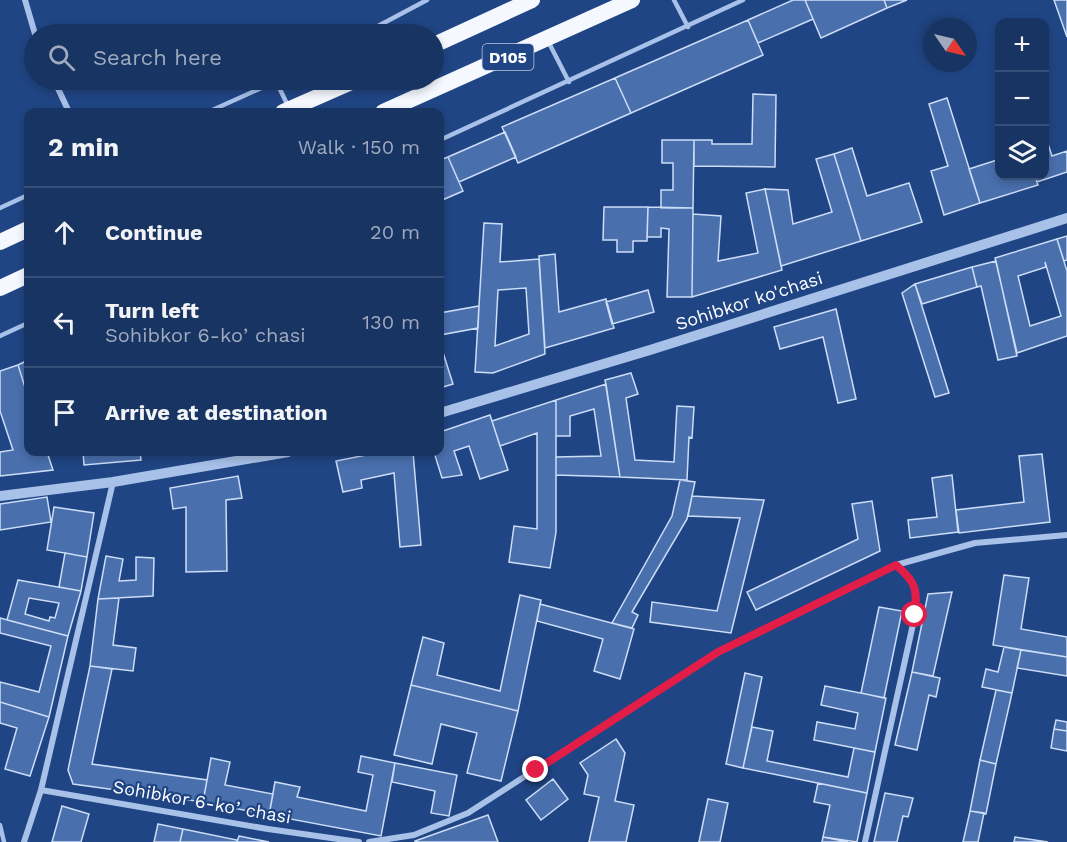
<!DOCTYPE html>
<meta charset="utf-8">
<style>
:root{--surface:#183463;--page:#213c69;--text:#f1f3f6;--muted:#9faabe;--line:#364f78}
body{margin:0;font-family:"Work Sans",sans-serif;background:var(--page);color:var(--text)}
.controls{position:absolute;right:18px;top:18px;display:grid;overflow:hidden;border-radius:12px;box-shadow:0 3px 9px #0003}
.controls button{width:54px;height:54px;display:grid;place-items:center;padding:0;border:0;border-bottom:2px solid var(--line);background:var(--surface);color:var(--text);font:30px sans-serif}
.compass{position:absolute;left:923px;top:18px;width:54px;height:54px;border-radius:50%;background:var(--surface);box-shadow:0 3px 9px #0003;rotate:124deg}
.stop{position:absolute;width:18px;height:18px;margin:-14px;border:4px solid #e11d48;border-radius:50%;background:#fff}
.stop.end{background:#e11d48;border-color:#fff;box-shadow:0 2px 6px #0008}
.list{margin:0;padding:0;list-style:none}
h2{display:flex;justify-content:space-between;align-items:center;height:78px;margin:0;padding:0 24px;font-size:26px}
h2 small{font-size:20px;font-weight:400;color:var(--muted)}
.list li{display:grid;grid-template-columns:39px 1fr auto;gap:18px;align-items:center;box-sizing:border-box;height:90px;padding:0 24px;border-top:2px solid var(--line)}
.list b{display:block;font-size:22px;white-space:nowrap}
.list p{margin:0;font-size:20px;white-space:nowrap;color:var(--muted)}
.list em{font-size:20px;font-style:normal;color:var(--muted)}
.icon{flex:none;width:33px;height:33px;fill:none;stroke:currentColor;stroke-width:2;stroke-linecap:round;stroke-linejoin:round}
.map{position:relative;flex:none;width:1067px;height:842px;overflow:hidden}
.search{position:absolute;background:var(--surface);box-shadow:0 3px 9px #0003;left:24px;top:24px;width:420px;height:66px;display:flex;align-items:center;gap:15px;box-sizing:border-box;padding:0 21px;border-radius:33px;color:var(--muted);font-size:22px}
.panel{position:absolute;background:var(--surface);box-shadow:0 3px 9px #0003;left:24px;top:108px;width:420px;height:348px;border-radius:12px}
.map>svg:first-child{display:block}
.building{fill:#496fad;stroke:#ccddf7;stroke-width:1.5;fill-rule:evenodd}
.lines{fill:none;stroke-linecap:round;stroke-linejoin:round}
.service{stroke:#a8c1e9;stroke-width:4.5}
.minor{stroke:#a8c1e9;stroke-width:6}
.tertiary{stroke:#a8c1e9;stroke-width:10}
.trunk{stroke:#f5f8fe;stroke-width:16}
.route{stroke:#e11d48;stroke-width:8}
.labels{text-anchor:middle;stroke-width:4.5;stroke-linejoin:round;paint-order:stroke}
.shield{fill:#204584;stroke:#bcc7da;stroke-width:1.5}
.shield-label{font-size:16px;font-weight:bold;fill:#fff}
.street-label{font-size:18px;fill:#fff;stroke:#204584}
</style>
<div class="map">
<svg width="1067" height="842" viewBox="0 0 1067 842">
<rect width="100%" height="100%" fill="#204584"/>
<!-- building -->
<path class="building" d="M793,0H805L813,19L758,43L748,20Z
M805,0H884L887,8L821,38Z
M884,0H907L887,8Z
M1054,0H1067V37Z
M748,20L763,55L631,113L615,78Z
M615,78L631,113L518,163L502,127Z
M753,94L776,95L775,167L694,166V140H712V144H752Z
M947,98L980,203L944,215L931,171L948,166L929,104Z
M505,132L516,157L459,182L448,157Z
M1044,132L1052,156L1067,151V172L1037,182L1035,176H1044Z
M662,140H694L693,208H661V190H673V163H662Z
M852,148L867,196L909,183L922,222L861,241L834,154Z
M834,154L861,241L781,266L765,189L788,190L793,224L832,212L816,159Z
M448,157L463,191L440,201V160Z
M1000,159V176H1035L1038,185L980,203L969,169Z
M765,189L782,270L692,297L693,214L721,216L718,261L758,253L746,193Z
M604,207H648L647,241H633V252H617V240H603Z
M648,207L693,208L692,297H667L669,229L661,228V237H647Z
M484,223L502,224L500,262L539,259L545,354L493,373L475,372ZM526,288L529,334L495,346L498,290Z
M1067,236V260L1064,261L1057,239Z
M1057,239L1067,271V336L1017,353L995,258ZM1045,262L1061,316L1030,326L1018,276L1046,267Z
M555,254L559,312L606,299L614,328L545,348L539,256Z
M996,261L1017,356L998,360L981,286L977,287L972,267Z
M972,267L977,287L922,304L915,284Z
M915,284L949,393L935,397L902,293Z
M648,290L654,312L612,324L606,302Z
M479,306L478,328L440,335V313Z
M836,309L856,399L838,403L823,337L780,349L774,327Z
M440,343L453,384L440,388Z
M28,360V397L18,365Z
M18,365L28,397V452H47L53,470L0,476V452L13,450L0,411V371Z
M631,373L638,394L626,398L635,460L674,462L677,406L694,407L692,438L689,437L687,480L620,477L605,380Z
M606,384L620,477L556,475V457L601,456L594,409L570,416V436H556V400Z
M556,400V532L550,568L509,562L514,526L537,529V433L500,446L492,421Z
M490,415L508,470L480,479L469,446L454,451L462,475L442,478L434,452H440V432Z
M83,452H140L141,460L84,465Z
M381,452H413L421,545L400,547L394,473L361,480L362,488L343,492L336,461Z
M1042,454L1050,522L959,533L956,510L1024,502L1019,456Z
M952,475L958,532L910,538L908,520L937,517L932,478Z
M238,476L242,498L226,500L227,571L186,572V507L173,509L170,488Z
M680,480L695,482L687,519L632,612L638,615L632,628L612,623L672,516Z
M692,496L764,500L731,633L650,622L652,602L717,611L740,518L688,516Z
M47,497L51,522L0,530V504Z
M872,501L880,551L756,610L747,592L858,539L852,504Z
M54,507L94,513L87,557L47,550Z
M65,553L87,557L81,591L59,587Z
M106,556L123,559L119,581L136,580V557L154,558L153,596L98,599Z
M1004,575L1029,578L1021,629L1067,637V657L993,645Z
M18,580L81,591L68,636L7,620ZM29,598L59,603L55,618L50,617L49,621L25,614Z
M952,592L933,676L912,672L928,594Z
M520,595L541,600L518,711L411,685L423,637L444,643L437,675L500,691Z
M119,598L113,645L136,648L133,671L90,666L98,599Z
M540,604L634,629L620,679L594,671L603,639L537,621Z
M879,607L902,611L884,698L861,693Z
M0,618L68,636L49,717L0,702V682L39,692L51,646L0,633Z
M1004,647L1021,650L1012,693L982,687L986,669L998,672Z
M1021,650L1067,657V676L1017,668Z
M90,666L112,669L92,764L207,780L203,802L73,784L68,770Z
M912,672L940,678L936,697L929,695L917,750L895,745Z
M745,673L762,677L743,768L726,764Z
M411,685L518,711L501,781L467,773L477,733L441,724L432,764L394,755Z
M825,686L886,698L875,752L814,740L817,722L855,729L858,713L821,705Z
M996,690L1012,693L996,764L980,760Z
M0,702L49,717L30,776L5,769L17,728L0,723Z
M1056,720L1067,722V731L1054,729Z
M752,727L773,731L767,761L848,777L854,748L875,752L867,793L743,768Z
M1054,729L1067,731V751L1051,748Z
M616,739L625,753L615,801L634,805L626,842H589L599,797L584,794L588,775L580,763Z
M361,756L395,763L381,836L269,815L275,782L300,787L297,797L366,811L373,775L358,772Z
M211,758L230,762L225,785L273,794L269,815L203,802Z
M980,760L996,764L986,814L970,811Z
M395,763L457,775L449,816L431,813L435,791L392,782Z
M553,779L568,799L541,820L526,800Z
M818,783L867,793L857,842L823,837L830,805L814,802Z
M885,793L913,798L908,817L903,816L897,842H874Z
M708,799L728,803L720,842H699Z
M62,806L89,814L81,842H52Z
M970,811L984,813L978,842H963Z
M488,815L498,842H415V841Z
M158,824L183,829L180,842H154Z
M183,829L237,840V842H180Z
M239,836L269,842H237Z
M823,837L848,842H822Z
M1015,837L1048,842H1014Z"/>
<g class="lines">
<!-- service -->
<path class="service" d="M674,0L688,27
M363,34L427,0
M548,41L569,82
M276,81L288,106
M208,112L279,80
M440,140L743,0
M0,208L28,195
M0,336L28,323
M0,825L4,842"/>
<!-- minor -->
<path class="minor" d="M25,0L35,34
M54,80L69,112
M41,790L268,829L359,842
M24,842L41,790L113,482
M369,842L414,835L468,813L718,652L896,565L975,543L1067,535
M865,842L915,615C917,589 917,583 896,565"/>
<!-- tertiary -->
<path class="tertiary" d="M440,413L650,350L1067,218
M0,496L113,482L288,452"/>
<!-- trunk -->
<path class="trunk" d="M434,45L532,0
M283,112L356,80
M383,112L632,0
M0,242L28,229
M0,288L28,275"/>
</g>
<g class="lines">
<!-- route -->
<path class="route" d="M536,770L718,652L896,565C917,583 917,589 915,615"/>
</g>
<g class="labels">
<!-- shield labels -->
<rect class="shield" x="482.5" y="44" width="51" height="26" rx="4.5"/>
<g class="shield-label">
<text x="508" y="63">D105</text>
</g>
<!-- street labels -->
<g class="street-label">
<text transform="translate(749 301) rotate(-18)" y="6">Sohibkor ko'chasi</text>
<text transform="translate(202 802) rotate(10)" y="6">Sohibkor 6-koʼchasi</text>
</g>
</g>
</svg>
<div class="controls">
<button>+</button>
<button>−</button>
<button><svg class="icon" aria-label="layers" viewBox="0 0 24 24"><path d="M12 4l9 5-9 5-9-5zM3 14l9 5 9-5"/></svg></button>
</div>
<svg class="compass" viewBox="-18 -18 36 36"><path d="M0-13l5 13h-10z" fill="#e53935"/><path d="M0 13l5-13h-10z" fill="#9faabe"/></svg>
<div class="stop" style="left:915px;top:615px"></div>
<div class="stop end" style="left:536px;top:770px"></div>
<div class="search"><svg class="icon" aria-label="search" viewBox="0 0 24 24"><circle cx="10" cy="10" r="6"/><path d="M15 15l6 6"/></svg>Search here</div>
<section class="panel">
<h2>2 min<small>Walk · 150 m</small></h2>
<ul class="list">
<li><svg class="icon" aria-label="ahead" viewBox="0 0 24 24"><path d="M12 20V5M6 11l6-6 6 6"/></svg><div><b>Continue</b></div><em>20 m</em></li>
<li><svg class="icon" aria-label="left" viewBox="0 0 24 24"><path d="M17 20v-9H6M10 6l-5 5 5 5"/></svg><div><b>Turn left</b><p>Sohibkor 6-koʼchasi</p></div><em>130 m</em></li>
<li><svg class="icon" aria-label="arrive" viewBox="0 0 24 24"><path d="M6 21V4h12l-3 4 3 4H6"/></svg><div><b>Arrive at destination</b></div></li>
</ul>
</section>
</div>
